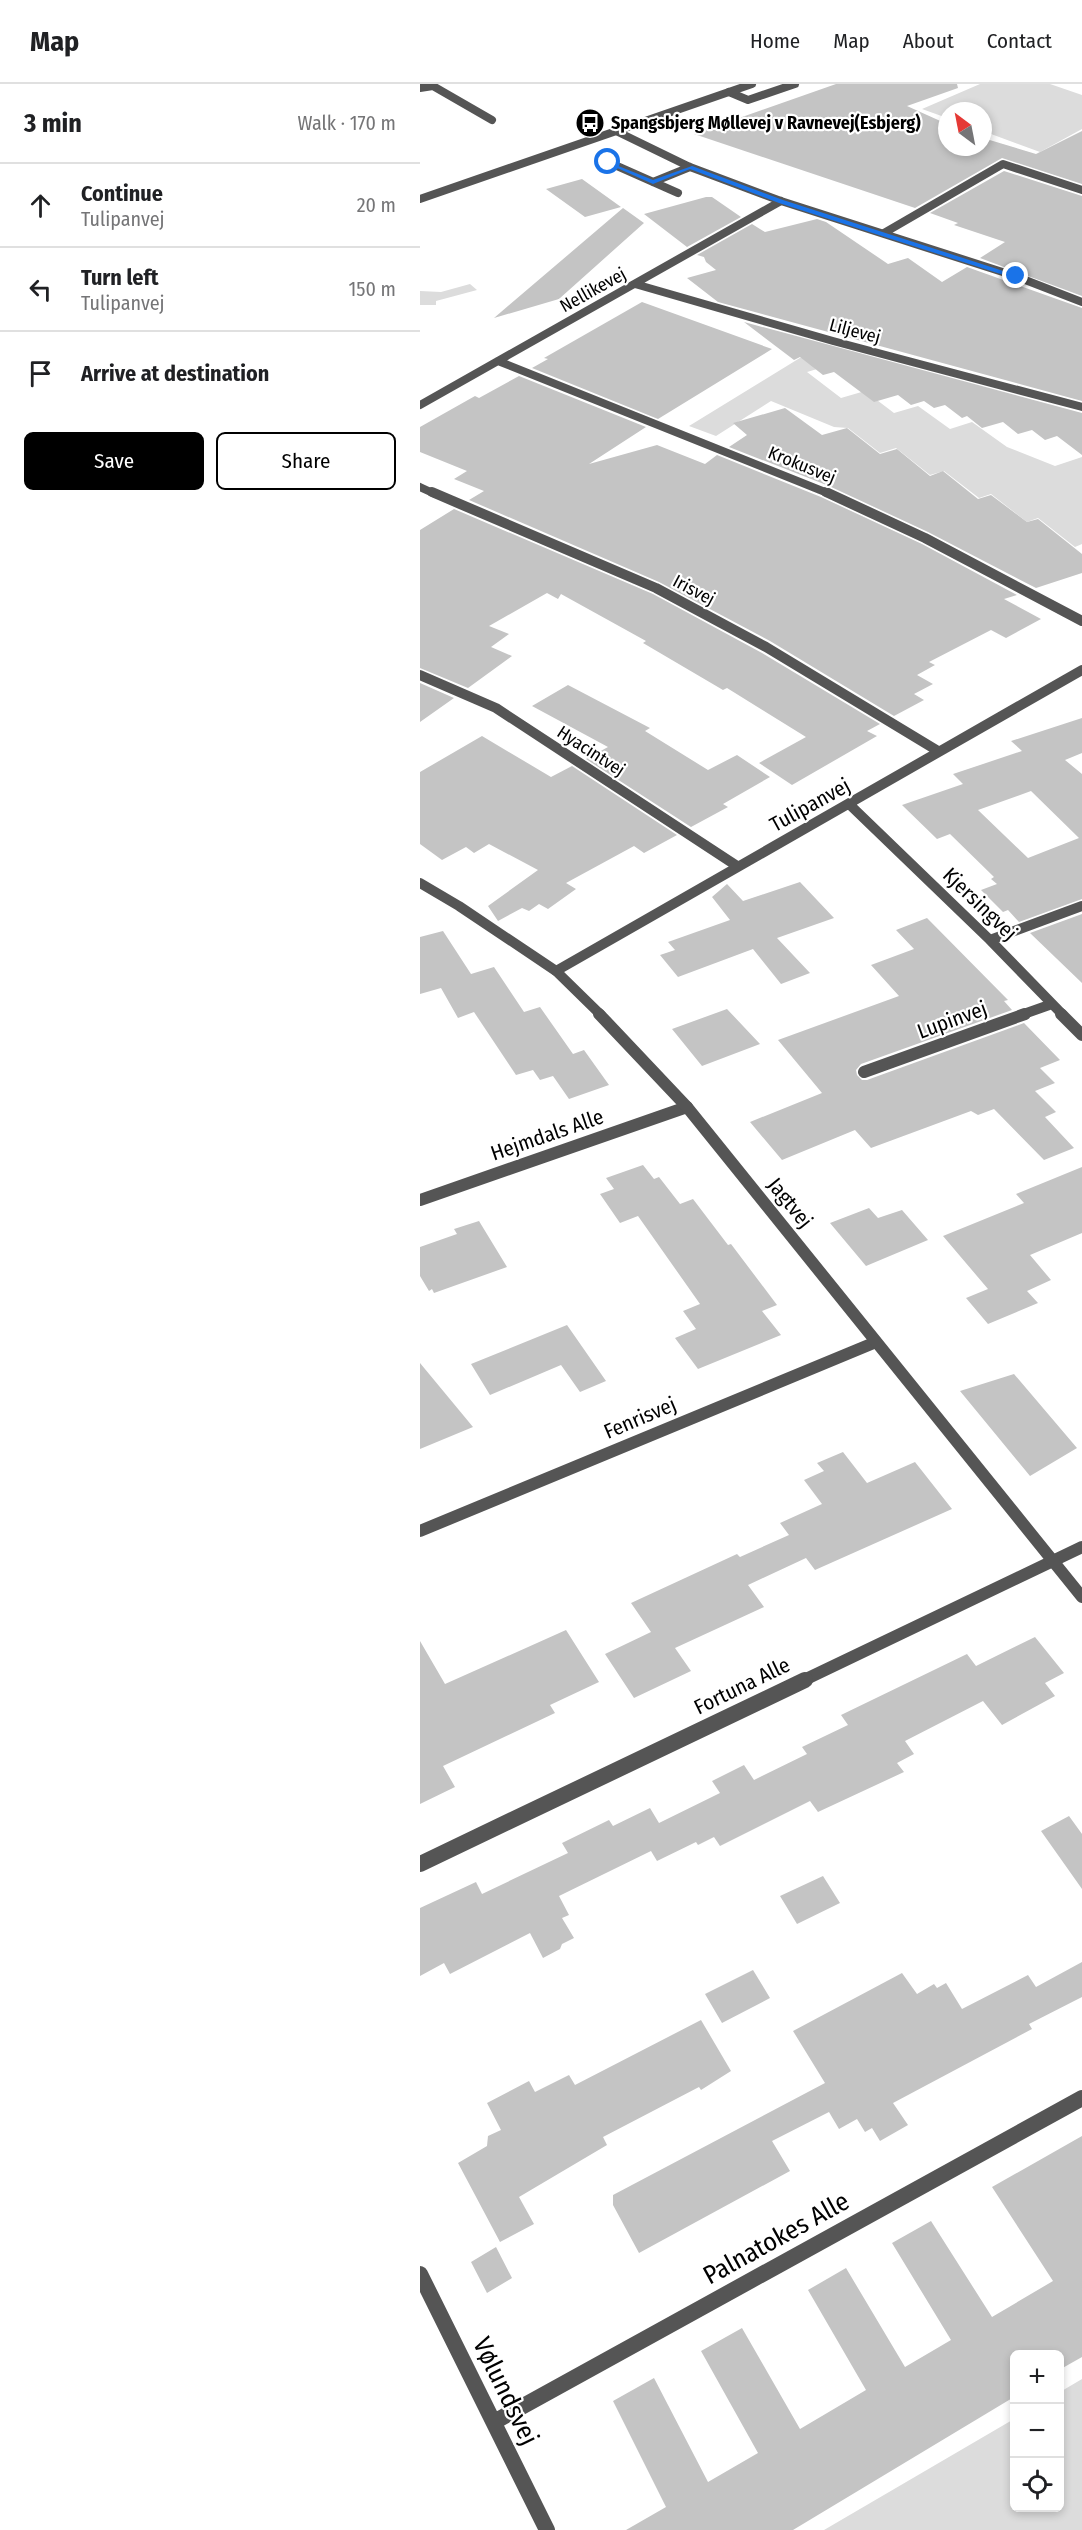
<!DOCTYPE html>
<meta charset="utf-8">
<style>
:root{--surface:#fff;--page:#f2f2f2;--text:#202124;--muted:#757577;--line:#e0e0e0;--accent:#000}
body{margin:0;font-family:"Fira Sans Condensed",sans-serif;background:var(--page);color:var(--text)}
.controls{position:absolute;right:18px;bottom:18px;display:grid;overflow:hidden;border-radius:9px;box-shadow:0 3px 9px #0003}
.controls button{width:54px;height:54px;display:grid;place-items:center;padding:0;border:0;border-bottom:2px solid var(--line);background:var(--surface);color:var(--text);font:30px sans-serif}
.compass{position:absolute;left:518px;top:18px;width:54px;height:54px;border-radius:50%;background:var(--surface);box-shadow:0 3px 9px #0003;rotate:328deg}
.stop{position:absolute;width:18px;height:18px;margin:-14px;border:4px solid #1a73e8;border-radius:50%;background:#fff}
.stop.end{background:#1a73e8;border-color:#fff;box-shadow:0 2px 6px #0008}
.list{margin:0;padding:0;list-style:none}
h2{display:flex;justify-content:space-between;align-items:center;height:78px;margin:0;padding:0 24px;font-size:26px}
h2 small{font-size:20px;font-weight:400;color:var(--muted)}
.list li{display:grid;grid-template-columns:39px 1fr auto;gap:18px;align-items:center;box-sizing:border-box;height:84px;padding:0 24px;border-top:2px solid var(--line)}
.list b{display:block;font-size:22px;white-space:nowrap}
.list p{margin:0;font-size:20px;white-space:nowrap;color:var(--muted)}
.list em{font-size:20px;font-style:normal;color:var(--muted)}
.actions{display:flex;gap:12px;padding:18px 24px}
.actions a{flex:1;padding:14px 0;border:2px solid var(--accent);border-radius:9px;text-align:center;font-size:21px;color:var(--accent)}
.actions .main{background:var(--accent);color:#fff}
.icon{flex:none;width:33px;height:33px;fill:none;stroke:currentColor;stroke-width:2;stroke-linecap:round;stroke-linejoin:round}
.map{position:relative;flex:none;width:662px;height:2446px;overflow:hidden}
header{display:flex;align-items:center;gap:36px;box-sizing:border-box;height:84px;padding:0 30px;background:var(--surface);border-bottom:2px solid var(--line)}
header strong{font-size:28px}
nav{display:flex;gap:33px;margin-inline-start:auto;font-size:21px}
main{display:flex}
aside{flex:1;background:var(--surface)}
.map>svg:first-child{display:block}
.green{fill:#dcdcdc}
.building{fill:#c4c4c4;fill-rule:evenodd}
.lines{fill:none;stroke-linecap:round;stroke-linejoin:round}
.service{stroke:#555;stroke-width:8}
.minor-far3{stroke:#555;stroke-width:8}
.minor-far2{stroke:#555;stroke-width:10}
.minor-far1{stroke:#555;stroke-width:12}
.minor{stroke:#555;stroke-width:16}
.tertiary-far2{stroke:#555;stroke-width:8}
.tertiary-far1{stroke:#555;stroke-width:10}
.tertiary{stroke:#555;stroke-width:12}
.route{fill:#1a73e8}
.labels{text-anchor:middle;stroke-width:4.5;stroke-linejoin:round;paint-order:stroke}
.far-poi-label{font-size:18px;font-weight:bold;fill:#000;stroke:#fff;text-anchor:start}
.far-street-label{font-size:18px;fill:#000;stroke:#fff}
.street-label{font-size:21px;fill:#000;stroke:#fff}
.near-street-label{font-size:26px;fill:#000;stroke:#fff}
</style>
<header>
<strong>Map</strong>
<nav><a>Home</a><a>Map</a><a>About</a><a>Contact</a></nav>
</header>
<main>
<aside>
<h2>3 min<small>Walk · 170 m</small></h2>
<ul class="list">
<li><svg class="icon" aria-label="ahead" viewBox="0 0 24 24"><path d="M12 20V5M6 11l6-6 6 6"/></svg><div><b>Continue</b><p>Tulipanvej</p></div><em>20 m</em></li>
<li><svg class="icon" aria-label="left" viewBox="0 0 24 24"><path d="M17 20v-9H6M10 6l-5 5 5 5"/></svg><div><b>Turn left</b><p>Tulipanvej</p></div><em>150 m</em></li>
<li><svg class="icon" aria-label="arrive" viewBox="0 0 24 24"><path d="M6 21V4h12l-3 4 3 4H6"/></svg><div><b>Arrive at destination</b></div></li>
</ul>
<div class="actions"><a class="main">Save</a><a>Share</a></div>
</aside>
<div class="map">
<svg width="662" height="2446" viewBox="0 0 662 2446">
<rect width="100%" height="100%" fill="#fff"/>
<!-- green -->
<path class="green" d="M560,0H630L662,11V45L620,68L563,47V27H527V34L502,25Z
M50,200L57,206L16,217V221H0V207L21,208Z
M401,261L441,272L387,288L421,314L445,307L474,329L498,322L530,345L552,338L587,363L635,382L662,373V460L655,463L618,434L607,438L571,410L559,414L524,387L510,391L476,364L460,369L428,344L414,343L351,317L296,352L269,342Z
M662,2295V2446H404L594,2335V2424H640V2308Z"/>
<!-- building -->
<path class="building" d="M416,0H537L538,4L487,22L527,40V63H563V54L616,70L662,47V100L582,74L495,124L274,50Z
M584,87L662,112V212L560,174L585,158L534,141L538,139L510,129Z
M162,95L201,123L165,133L126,105Z
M286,113H292L321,133L267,163L224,130Z
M203,124L224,139L139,215L74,234Z
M397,135L406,138L468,180L488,174L522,198L547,183L662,224V317L298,218L267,194L296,186L286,178L284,173L277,171L332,140L345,148Z
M222,218L352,265L238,335L112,284L128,275L124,274Z
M324,238L662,329V371L637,352L625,356L612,346L598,350L583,338L562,344L547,332L542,334L525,321L514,324L504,317L491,321L478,311L454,318L414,288L403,291L380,273L374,276Z
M99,292L226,343L169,380L237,361L285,380L297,371L401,413L502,460L597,511L584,515L621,535L586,554L571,546L509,578L515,581L497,591L513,600L494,610L504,616L474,632L350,557L239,498L49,416L64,407L34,395L47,387L0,368V343L55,312L59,314Z
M365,324L402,351L427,344L460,370L477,365L510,392L523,387L558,415L571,411L607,438L618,435L662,470V489L616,504L508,448L409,402L309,363L327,351L313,339Z
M34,425L233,510L342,569L460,640L447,647L457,652L372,701L339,679L386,653L307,604L303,606L223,559L226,557L141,510L138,515L127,509L69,542L89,550L71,563L92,572L48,604L0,584V446Z
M0,599L34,614L0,638Z
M148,601L230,644L225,647L288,686L317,671L350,693L303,720L308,723L271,743L166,675L188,663L112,622Z
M662,634V669L645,676L662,690V815L599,838L588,826L583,828L561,806L577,800L571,795L574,793L530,750L517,755L482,721L543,700L533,690L602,667L591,657ZM611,707L659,754L608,774L558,726Z
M62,652L131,693L152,682L257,751L224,769L214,762L146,799L156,805L128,825L119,820L109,827L102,824L78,837L68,822L118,786L69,760L54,769L46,763L22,776L0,760V688Z
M380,798L414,834L357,854L390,889L361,900L333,865L258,893L240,871L255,866L248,858L310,836L292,813L307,800L323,817Z
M662,830V899L610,849Z
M507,834L588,916L584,917L592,926L441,980L436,986L437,991L442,996H447L604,939L640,976L620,984L635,999L615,1007L636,1028L625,1033L654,1064L624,1076L574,1025L558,1031L551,1027L451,1064L435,1046L362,1076L330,1038L402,1009L358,956L479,912L451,881L494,865L476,846Z
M23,847L51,890L74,883L104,928L120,923L153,970L164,966L189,1001L149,1015L133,992L120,996L113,986L96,991L54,928L38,934L21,904L0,910V853Z
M307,925L340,960L282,982L252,945Z
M223,1081L234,1095L239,1093L260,1120L273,1115L308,1161L311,1160L357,1221L342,1227L361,1251L278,1285L255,1254L276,1245L263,1227L280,1220L218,1132L200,1139L180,1110L194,1105L186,1094Z
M662,1083V1149L610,1171L631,1196L607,1207L618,1219L568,1240L546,1214L568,1205L523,1152L604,1119L596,1110Z
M449,1124L458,1134L482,1126L508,1156L446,1182L410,1139Z
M59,1137L87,1183L14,1209L12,1205L9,1207L0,1192V1163L37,1150L34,1145Z
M147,1241L186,1297L160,1308L141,1281L70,1311L51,1280Z
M0,1279L53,1343L0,1365Z
M594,1290L657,1364L610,1392L540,1307Z
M423,1368L447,1399L495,1378L532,1425L395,1486L386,1474L328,1501L344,1523L255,1564L271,1587L214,1614L185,1570L231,1548L211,1519L317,1470L320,1473L369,1451L360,1439L402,1420L384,1396L404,1387L397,1379Z
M146,1546L179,1598L130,1621L135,1629L23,1682L35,1703L0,1720V1557L25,1600Z
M615,1553L644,1589L625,1599L635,1612L582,1641L563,1617L485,1657L494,1670L477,1679L484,1688L398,1728L390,1717L300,1762L294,1753L278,1761L276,1758L237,1777L231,1767L139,1812L149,1831L142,1834L154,1854L142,1860L140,1865L123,1874L110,1849L30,1890L24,1879L0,1892V1824L56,1798L62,1810L148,1769L142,1759L189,1736L193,1742L230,1724L239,1739L300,1709L292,1697L324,1681L334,1696L387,1670L382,1663L428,1641L421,1631L547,1570L556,1582Z
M649,1732L662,1750V1805L621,1747Z
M403,1792L420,1819L377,1840L360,1812Z
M662,1878V1913L609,1940L612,1945L473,2019L488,2041L460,2057L452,2044L445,2048L437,2035L419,2045L409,2028L352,2057L370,2087L219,2169L193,2121V2111L405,1999L373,1947L482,1889L497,1910L514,1900L517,1904L526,1899L542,1925L608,1891L616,1903Z
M333,1886L350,1914L302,1939L285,1910Z
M281,1936L311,1987L281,2006L279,2003L183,2053L187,2061L99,2113L114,2140L80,2158L38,2079L67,2062L68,2052L81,2046L67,2019L109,1997L115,2008L149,1991L155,2001Z
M662,2052V2273L639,2286V2271H594V2313L373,2446H206L246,2423L193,2317L234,2294L288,2398L338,2369L281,2267L322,2244L380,2345L446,2306L388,2206L426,2184L485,2283L531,2256L472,2159L511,2137L572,2233L633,2197L572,2103Z
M76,2163L92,2194L67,2209L51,2178Z"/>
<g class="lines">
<!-- service -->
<path class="service" d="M0,4L13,2L72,36"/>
<!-- minor-far3 -->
<path class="minor-far3" d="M309,8L328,16L375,0
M196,47L270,83L361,117L595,192L662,218
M188,78L258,109
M233,98L270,83
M464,149L583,80L662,106
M215,200L413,257L662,323
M78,277L410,410
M0,321L361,117
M0,403L15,410"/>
<!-- minor-far2 -->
<path class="minor-far2" d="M12,408L236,504L346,563L518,667
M406,408L505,454L662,537
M0,591L76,624L317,782
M429,720L570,856L643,931
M570,856L662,822
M136,887L662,586
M601,931L632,920"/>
<!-- minor-far1 -->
<path class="minor-far1" d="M641,930L662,951
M444,988L605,930
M0,1116L267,1023
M0,1447L456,1258
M382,1597L662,1463"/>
<!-- minor -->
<path class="minor" d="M0,1780L385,1596
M0,2190L127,2446
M74,2338L662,2014"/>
<!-- tertiary-far2 -->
<path class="tertiary-far2" d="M0,115L332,0"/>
<!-- tertiary-far1 -->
<path class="tertiary-far1" d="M0,799L39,822L136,887L181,931"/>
<!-- tertiary -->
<path class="tertiary" d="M179,930L267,1023L662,1513"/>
</g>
<!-- route -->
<path class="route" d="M186,77L233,96L272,82L363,116L599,192L593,194L359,119L270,85L233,100L186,79Z"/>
<!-- icons -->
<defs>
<g id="bus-disc" transform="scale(1.5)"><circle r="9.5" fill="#000" stroke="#fff"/><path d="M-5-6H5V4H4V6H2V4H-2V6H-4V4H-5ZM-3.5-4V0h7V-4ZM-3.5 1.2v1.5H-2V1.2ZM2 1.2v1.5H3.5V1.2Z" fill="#fff"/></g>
</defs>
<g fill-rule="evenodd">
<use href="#bus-disc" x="170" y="39"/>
</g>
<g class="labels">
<!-- far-poi labels -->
<g class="far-poi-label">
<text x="191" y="45">Spangsbjerg Møllevej v Ravnevej(Esbjerg)</text>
</g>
<!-- far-street labels -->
<g class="far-street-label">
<text transform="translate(173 206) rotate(-29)" y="6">Nellikevej</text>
<text transform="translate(435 247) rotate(15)" y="6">Liljevej</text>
<text transform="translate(382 381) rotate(22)" y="6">Krokusvej</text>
<text transform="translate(274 506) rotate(28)" y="6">Irisvej</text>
<text transform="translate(171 667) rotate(33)" y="6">Hyacintvej</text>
</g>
<!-- street labels -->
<g class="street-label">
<text transform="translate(390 721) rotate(-29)" y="7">Tulipanvej</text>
<text transform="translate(560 820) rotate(44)" y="7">Kjersingvej</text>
<text transform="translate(532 936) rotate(-20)" y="7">Lupinvej</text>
<text transform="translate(127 1051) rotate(-19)" y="7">Hejmdals Alle</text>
<text transform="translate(370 1119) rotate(51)" y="7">Jagtvej</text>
<text transform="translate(220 1334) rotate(-23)" y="7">Fenrisvej</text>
<text transform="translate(322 1602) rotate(-26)" y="7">Fortuna Alle</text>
</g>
<!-- near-street labels -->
<g class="near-street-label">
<text transform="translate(356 2154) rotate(-29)" y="9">Palnatokes Alle</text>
<text transform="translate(86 2307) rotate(64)" y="9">Vølundsvej</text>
</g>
</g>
</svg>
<div class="controls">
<button>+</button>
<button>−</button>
<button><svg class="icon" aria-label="locate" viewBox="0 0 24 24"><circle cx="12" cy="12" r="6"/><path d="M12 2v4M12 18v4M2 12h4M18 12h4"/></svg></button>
</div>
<svg class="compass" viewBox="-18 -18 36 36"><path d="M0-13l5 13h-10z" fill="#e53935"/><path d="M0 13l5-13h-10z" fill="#757577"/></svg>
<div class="stop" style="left:188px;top:78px"></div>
<div class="stop end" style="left:596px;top:192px"></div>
</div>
</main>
